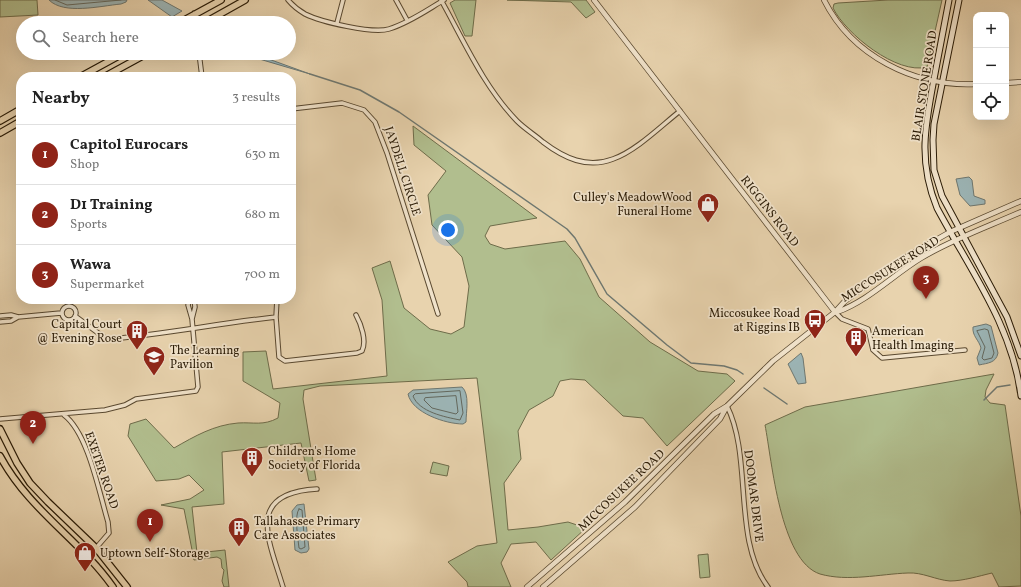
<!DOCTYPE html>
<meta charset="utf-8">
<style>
:root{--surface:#fff;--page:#f2f2f2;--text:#222;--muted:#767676;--line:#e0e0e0;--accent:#8f2418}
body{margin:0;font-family:Vollkorn,serif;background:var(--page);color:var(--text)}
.controls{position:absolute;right:12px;top:12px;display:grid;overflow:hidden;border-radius:8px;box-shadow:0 4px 16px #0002}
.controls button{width:36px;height:36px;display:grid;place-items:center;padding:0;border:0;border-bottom:1px solid var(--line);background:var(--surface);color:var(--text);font:20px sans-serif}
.you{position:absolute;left:448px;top:230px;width:14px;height:14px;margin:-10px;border:3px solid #fff;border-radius:50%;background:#1a73e8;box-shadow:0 0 0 6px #1a73e833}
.badge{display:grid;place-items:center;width:26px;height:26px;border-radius:50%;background:var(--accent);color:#fff;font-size:13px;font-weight:700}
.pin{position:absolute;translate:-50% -33px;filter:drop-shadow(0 1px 2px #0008)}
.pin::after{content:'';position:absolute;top:21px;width:14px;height:12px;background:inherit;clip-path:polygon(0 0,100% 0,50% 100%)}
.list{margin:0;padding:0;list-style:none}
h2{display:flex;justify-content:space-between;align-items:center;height:52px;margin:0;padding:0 16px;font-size:17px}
h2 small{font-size:13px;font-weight:400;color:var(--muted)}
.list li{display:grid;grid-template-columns:26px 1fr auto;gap:12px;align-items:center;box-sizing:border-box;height:60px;padding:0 16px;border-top:1px solid var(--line)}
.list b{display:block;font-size:15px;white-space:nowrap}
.list p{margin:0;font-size:13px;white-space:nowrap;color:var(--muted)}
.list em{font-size:13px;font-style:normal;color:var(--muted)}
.icon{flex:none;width:22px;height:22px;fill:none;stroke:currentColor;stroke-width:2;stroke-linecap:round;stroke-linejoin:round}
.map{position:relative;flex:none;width:1021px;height:587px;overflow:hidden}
.search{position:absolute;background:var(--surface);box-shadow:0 4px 16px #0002;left:16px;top:16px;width:280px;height:44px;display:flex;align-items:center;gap:10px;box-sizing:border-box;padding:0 14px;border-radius:22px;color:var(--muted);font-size:15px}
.panel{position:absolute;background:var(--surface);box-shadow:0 4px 16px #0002;left:16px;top:72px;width:280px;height:232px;border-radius:16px}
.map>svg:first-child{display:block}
.green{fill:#b1be8e;stroke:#6e6c4a}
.water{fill:#9cb5b6;stroke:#6e7770}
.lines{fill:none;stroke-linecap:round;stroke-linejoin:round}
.shore{stroke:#63685e;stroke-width:1}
.stream{stroke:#6e7770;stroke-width:1.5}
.minor-casing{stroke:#5a4930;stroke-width:5.5}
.tertiary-casing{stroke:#5a4930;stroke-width:6}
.secondary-casing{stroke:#2a1b06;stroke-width:7}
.primary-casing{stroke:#2a1b06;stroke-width:8}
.minor{stroke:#f0e2ca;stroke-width:3.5}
.tertiary{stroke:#f0e2ca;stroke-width:4.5}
.secondary{stroke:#f0e2ca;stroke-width:5}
.primary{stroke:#e8d3ae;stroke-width:5.5}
.labels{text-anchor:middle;stroke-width:3.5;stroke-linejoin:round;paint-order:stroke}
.street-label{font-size:12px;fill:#2a1b06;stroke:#f0e2ca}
.poi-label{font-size:12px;fill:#2a1b06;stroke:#f0e2ca;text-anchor:start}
</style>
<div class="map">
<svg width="1021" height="587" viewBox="0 0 1021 587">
<rect width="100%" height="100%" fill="#e8d3ae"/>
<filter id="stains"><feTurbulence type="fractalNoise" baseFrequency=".005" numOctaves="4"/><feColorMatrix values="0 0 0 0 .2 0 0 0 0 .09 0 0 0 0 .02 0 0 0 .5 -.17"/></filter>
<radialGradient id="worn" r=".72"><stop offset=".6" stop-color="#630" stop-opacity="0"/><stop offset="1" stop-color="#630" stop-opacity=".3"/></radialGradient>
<!-- green -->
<path class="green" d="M0,0H37L38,15L0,17Z
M455,0H476L472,36H465L450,3Z
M507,0H586L595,12L586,18L571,2Z
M888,0H942L927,67C897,75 846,34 833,8L834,4L838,3Z
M413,126L537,218L490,226L485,236L490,244L505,249L565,241L580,259L599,297L650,342L698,371L727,374L735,381L667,446L643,418L623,416L585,380L571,379L560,381L553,396L529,410L518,431L521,459L504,483L508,530L538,527L568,522L586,528L551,560L536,542L511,544L501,563L511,587H468L467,582L448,562L477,546L497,543L477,378L320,386L304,390L303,399L316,480L309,481L301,443L222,452L224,504L192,507L197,553L225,550L229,587H224L222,581L224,570L222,568L221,559L217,557L194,560L184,509L161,505L190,499L204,490L189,475L179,479L156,481L128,436L130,424L146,419L174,448C195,436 214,425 238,423C254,422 263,426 278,418L280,403L243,381V352L266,351L273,389L387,376L382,300L372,268L390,261L404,308L430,329L451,334L464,327L469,286L462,257L432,225L428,195L446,171L414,145Z
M994,374L986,390L985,397L990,403L1005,405L1021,516V586L999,587L992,573C979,576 963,581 950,581C936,580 922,572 908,573C880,574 848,582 820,574C780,561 772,461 765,425L805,407Z
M433,462L449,466L447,476L430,473Z
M708,554L710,577L700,578L698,555Z"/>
<!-- water -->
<path class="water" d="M49,0H127L126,2L121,4C100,6 64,15 49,0Z
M148,0H162L182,11L172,17Z
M239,53H252L310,74Z
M969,177L972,180L974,196L985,200V204L970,206L960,195L956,179Z
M986,324L991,326L998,353C996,363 988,363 979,365L977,358L981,348C979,340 972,336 973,327Z
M801,353L803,358L806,383L798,384L788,364Z
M462,387C470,394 466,412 466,422L463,424C446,424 412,413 408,394L413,390Z
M304,504L309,549L307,552L301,553L295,550L292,511L297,505Z"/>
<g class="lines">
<!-- shore -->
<path class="shore" d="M55,0L67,5L121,0
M985,329L988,330L994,353L992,358L984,360L982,358L985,347L977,331Z
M460,391L463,413L460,420C445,417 419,412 413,396L415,394Z
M456,396L458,412L456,414L432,408L424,400L425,398Z
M299,509L302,510L305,547L301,549L299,548C298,539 294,515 299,509Z"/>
<!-- stream -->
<path class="stream" d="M310,74L360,90L399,112L567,229L575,238L607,294L667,345L691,363L724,366L737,370L743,374
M764,388L787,404
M984,400L997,387L1010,385"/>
<!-- minor casing -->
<g class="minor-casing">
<path id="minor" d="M288,0C293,6 298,10 305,14C321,22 373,34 389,29C409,23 427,10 444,0
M396,0L407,20
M441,0C464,41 484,87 517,121C525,129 535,135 543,142C564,158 587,169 613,159C636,151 661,126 680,111
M337,23L343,0
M199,53L202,77
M291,109L342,103L364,110L375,122L387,153L438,314
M277,299L276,317L279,357L285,361L357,353L362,351C367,341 361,324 356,315
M62 313a7 7 0 1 1 14 0a7 7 0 1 1-14 0Z
M835,312L842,319L868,329L873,350L882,358L965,350
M0,316L11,315L18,317L61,313
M75,316L105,338L111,339C166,334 220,323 276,317
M192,319L195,307L194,299
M0,322L11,321L18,317
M727,406C753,458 732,540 768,587
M64,415C88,433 99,492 108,522L109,533L96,548
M0,419L105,410L125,405L136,399L196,391L198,387L192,319L188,305L190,299
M283,587C269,540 244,493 317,489"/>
</g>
<!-- tertiary casing -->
<g class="tertiary-casing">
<path id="tertiary" d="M594,0L835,312
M824,0C852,56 914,87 976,84
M1006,83L1021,82
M837,312C868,301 893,275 921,258C953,239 987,227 1021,212
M527,587L625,502L714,414L727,406L773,361L835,312L845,301L899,261L950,232L1021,201
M543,587L635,507L720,419L726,408"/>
</g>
<!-- secondary casing -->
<g class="secondary-casing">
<path id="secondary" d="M949,0C944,26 939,52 934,79C925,126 918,162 937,208C970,270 1012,325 1021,396
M959,0L934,124L933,140L934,170L942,196L1007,317L1021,356"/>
</g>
<!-- primary casing -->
<g class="primary-casing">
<path id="primary" d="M179,23L221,0
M193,23L195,14
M204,23L245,0
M80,77L124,53
M104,77L148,53
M0,121L21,109
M0,133L21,121
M0,429L17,463L30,483L48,502L96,548L127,587
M0,456C29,510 79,539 113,587"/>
</g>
<!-- minor -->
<use href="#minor" class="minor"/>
<!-- tertiary -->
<use href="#tertiary" class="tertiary"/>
<!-- secondary -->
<use href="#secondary" class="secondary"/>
<!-- primary -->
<use href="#primary" class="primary"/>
</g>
<!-- icons -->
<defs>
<g id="shop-pin" transform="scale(1.15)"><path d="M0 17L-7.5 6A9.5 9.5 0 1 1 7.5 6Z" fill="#8f2418" stroke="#f0e2ca"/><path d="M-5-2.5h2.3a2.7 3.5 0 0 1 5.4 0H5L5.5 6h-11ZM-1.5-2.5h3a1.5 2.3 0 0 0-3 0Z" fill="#fff"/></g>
<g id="bus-pin" transform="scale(1.15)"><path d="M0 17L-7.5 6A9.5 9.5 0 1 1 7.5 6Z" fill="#8f2418" stroke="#f0e2ca"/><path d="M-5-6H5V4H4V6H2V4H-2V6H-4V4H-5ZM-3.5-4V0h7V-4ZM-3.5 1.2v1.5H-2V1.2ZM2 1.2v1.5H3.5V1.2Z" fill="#fff"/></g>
<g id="building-pin" transform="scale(1.15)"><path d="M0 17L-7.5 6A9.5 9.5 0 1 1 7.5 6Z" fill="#8f2418" stroke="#f0e2ca"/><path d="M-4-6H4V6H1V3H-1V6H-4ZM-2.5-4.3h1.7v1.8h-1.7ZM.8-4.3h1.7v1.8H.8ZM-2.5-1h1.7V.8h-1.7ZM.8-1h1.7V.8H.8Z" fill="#fff"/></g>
<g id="school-pin" transform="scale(1.15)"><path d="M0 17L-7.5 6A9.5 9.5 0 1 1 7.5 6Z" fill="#8f2418" stroke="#f0e2ca"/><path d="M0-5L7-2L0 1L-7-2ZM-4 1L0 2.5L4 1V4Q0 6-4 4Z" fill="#fff"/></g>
</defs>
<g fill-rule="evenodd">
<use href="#shop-pin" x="708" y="204"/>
<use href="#bus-pin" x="815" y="320"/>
<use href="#building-pin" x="137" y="331"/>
<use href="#building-pin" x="856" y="338"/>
<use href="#school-pin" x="154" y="357"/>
<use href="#building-pin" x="252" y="458"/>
<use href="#building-pin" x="239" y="528"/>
<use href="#shop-pin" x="85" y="553"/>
</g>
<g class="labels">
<!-- street labels -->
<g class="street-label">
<text transform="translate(924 86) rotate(-81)" y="4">BLAIR STONE ROAD</text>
<text transform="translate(403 171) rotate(72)" y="4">JAYDELL CIRCLE</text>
<text transform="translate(770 211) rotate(52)" y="4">RIGGINS ROAD</text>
<text transform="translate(890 269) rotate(-32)" y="4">MICCOSUKEE ROAD</text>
<text transform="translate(102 470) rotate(71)" y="4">EXETER ROAD</text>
<text transform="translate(621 490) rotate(-43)" y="4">MICCOSUKEE ROAD</text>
<text transform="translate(754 496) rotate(83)" y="4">DOOMAR DRIVE</text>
</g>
<!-- poi labels -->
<g class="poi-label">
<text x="692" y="201" text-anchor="end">Culley's MeadowWood<tspan x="692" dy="14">Funeral Home</tspan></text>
<text x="800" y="317" text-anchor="end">Miccosukee Road<tspan x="800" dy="14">at Riggins IB</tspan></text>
<text x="122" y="328" text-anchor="end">Capital Court<tspan x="122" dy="14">@ Evening Rose</tspan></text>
<text x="872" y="335">American<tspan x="872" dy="14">Health Imaging</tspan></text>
<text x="170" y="354">The Learning<tspan x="170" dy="14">Pavilion</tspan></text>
<text x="268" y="455">Children's Home<tspan x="268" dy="14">Society of Florida</tspan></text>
<text x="254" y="525">Tallahassee Primary<tspan x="254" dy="14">Care Associates</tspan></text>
<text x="100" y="557">Uptown Self-Storage</text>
</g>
</g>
<rect width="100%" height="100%" filter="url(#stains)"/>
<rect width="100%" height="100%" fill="url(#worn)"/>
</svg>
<div class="controls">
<button>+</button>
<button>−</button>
<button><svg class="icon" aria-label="locate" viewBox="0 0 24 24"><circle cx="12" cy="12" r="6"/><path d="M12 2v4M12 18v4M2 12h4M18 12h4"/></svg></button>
</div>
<div class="you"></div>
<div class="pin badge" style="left:150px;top:542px">1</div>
<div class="pin badge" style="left:33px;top:444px">2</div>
<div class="pin badge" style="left:926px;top:299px">3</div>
<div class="search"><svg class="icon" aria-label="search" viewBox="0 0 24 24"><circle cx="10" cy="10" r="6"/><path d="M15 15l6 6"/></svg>Search here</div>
<section class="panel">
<h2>Nearby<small>3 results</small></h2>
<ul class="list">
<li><span class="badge">1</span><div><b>Capitol Eurocars</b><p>Shop</p></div><em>630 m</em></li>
<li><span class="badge">2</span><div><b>D1 Training</b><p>Sports</p></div><em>680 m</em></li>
<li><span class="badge">3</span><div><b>Wawa</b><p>Supermarket</p></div><em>700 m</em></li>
</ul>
</section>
</div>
